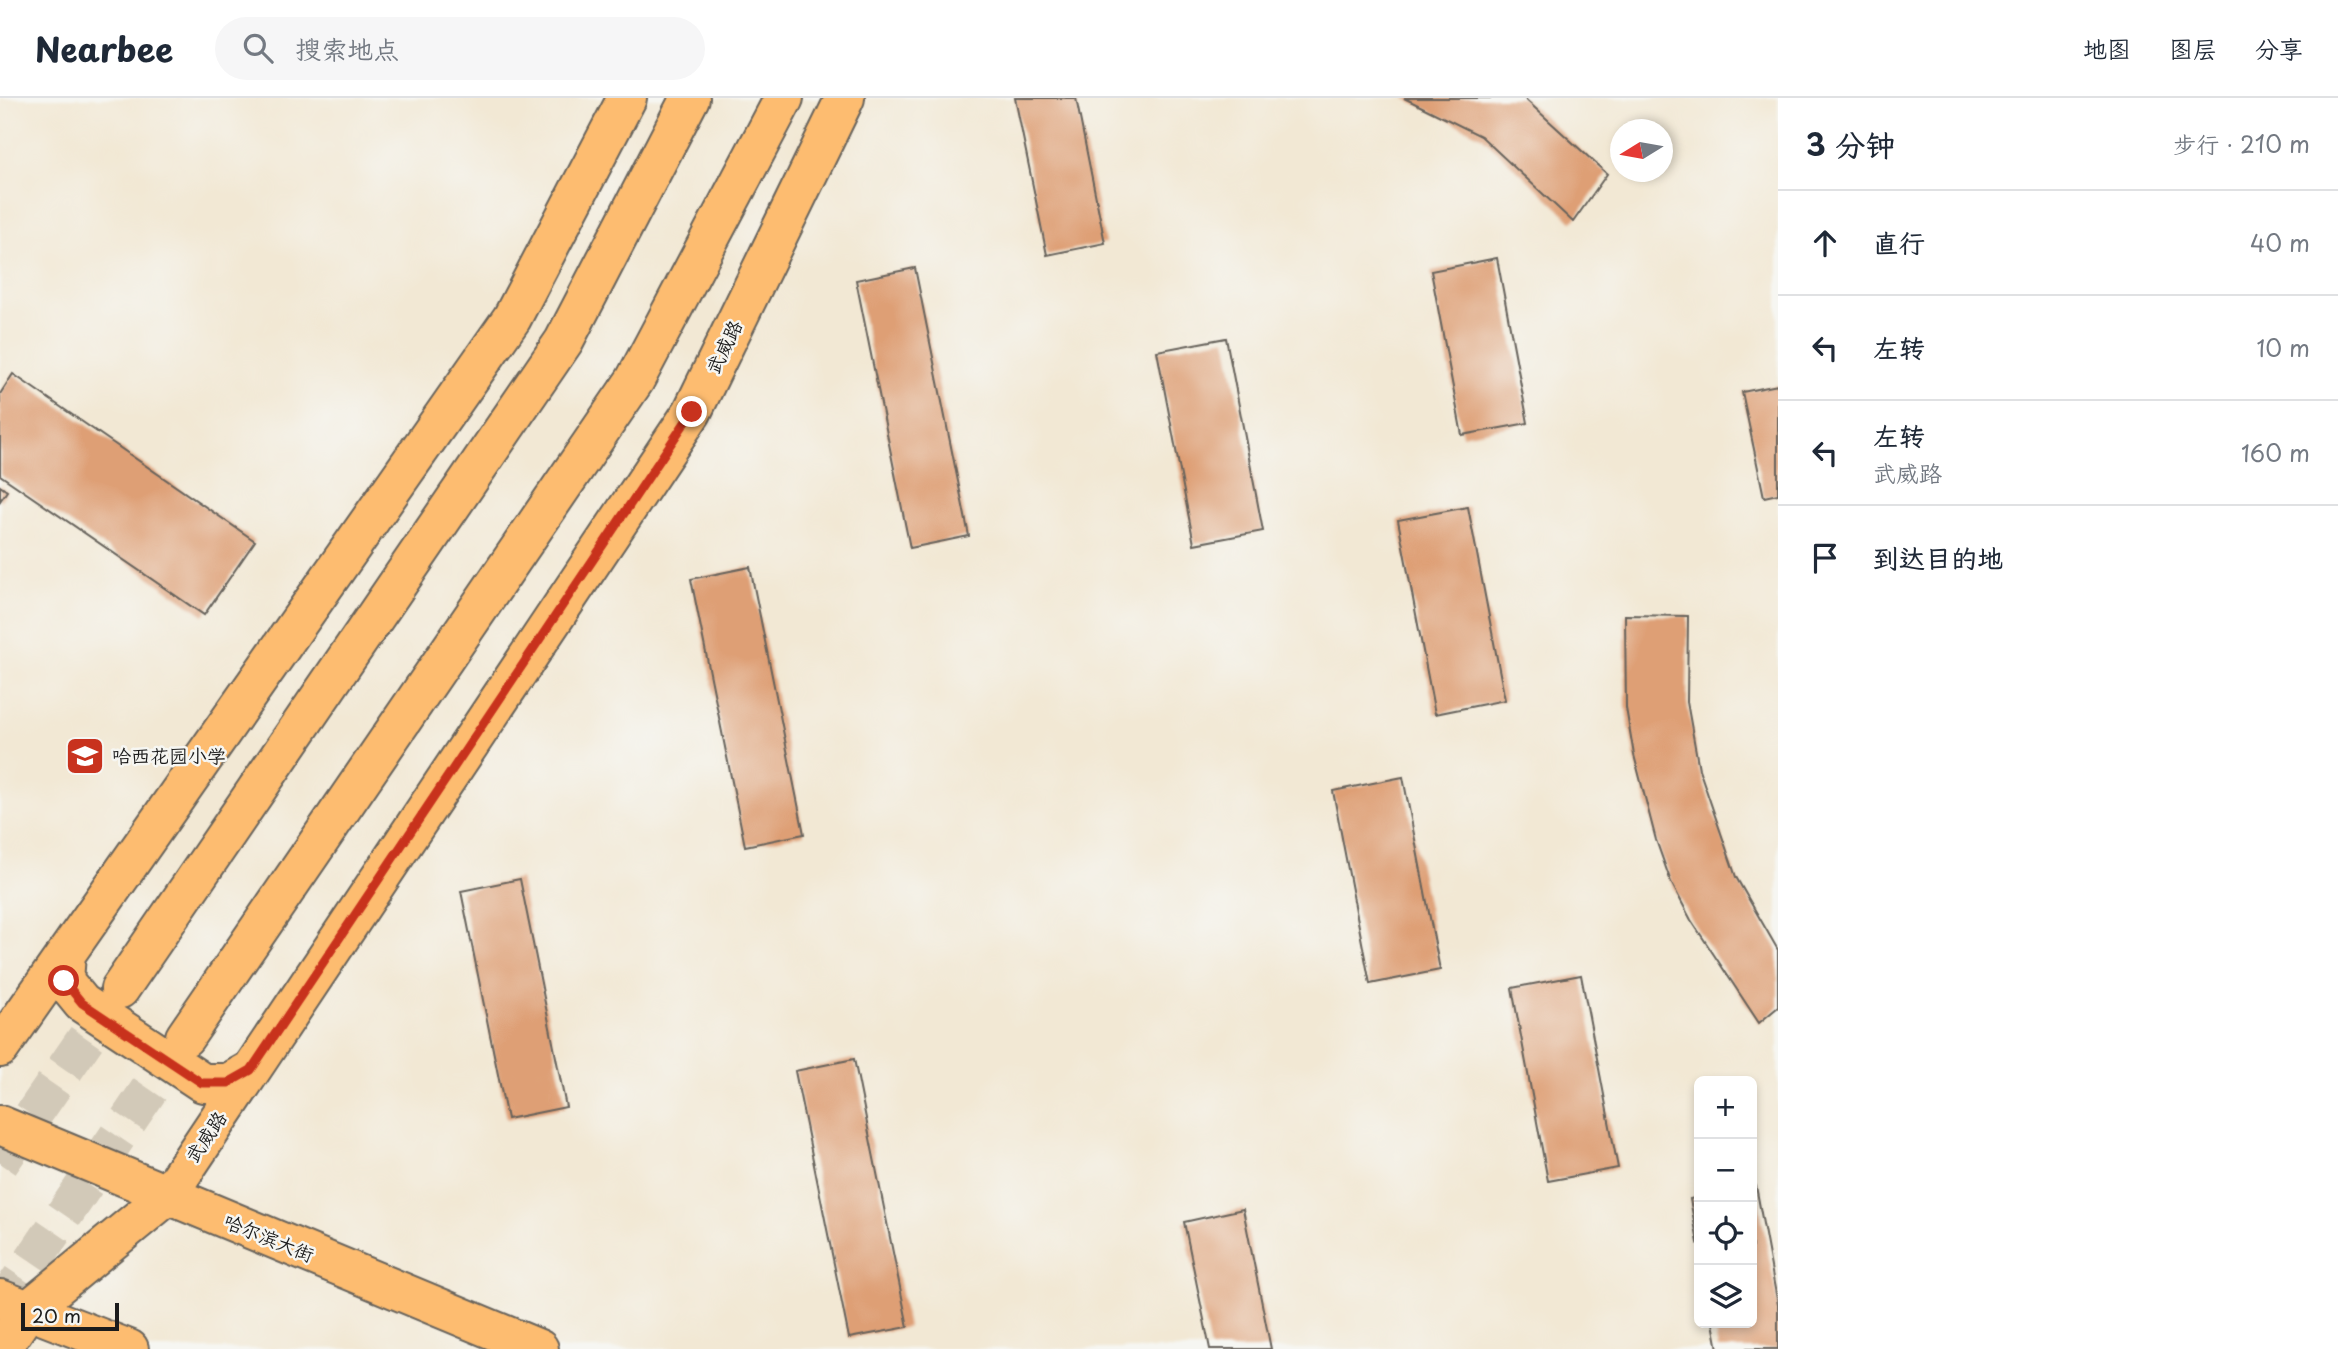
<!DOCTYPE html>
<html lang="zh">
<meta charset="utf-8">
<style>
:root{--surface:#fff;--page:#f6f6f7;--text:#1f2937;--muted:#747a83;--line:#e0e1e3}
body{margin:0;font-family:"Playpen Sans","LXGW WenKai TC",sans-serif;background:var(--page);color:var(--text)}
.controls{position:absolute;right:21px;bottom:21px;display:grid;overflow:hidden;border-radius:10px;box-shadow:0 4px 10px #0003}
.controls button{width:63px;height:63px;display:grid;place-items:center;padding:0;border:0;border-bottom:2px solid var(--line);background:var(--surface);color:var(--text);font:35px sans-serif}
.compass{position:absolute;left:1610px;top:21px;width:63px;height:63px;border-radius:50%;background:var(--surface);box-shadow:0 4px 10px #0003;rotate:259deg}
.scale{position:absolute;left:21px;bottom:18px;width:98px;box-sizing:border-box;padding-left:7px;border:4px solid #1c1c1c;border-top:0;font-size:19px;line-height:24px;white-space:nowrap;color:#1c1c1c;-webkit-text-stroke:5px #f6f6f2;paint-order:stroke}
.stop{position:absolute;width:21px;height:21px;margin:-16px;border:5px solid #c8321e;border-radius:50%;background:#fff}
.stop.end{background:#c8321e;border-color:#fff;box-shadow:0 2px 7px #0008}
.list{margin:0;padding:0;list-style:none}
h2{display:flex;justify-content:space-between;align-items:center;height:91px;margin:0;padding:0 28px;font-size:30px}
h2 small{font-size:23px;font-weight:400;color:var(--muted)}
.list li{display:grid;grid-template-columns:46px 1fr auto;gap:21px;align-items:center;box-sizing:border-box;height:105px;padding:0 28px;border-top:2px solid var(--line)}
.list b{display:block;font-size:26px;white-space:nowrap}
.list p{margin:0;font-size:23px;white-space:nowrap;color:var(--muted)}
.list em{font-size:23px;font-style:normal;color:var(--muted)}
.icon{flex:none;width:38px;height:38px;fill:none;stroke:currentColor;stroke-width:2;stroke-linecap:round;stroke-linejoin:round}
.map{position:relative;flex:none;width:1778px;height:1251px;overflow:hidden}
header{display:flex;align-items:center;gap:42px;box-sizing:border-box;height:98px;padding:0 35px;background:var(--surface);border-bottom:2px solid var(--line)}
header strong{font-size:33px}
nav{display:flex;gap:38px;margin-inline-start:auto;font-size:24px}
.search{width:490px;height:63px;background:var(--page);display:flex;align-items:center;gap:18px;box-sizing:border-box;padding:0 24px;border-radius:38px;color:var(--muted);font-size:26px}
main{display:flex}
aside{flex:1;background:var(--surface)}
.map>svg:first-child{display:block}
.building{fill:#de9f74}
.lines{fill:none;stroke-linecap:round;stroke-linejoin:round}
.major-tunnel{stroke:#d2c9b8;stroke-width:38;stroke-dasharray:38 19;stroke-linecap:butt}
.major-casing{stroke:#67635c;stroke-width:42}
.major{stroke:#fdbc6f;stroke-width:38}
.route{stroke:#c8321e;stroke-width:9}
.labels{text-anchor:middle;stroke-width:5;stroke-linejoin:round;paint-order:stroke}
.street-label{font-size:19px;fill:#1c1c1c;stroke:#f6f6f2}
.poi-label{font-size:19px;fill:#1c1c1c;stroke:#f6f6f2;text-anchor:start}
</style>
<header>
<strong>Nearbee</strong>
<div class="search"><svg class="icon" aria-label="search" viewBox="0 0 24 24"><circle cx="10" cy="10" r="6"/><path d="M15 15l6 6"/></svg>搜索地点</div>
<nav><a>地图</a><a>图层</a><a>分享</a></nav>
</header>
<main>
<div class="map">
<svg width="1778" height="1251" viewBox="0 0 1778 1251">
<rect width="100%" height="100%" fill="#f6f6f2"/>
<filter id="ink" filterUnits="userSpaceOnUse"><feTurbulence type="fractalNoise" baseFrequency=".0143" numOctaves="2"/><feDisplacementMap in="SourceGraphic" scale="14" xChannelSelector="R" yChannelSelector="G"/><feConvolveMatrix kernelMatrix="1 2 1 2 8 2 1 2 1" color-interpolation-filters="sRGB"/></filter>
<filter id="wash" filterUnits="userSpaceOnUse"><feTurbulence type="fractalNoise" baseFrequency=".00686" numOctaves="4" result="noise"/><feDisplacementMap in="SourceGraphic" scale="28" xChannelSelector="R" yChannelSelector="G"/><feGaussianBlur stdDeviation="1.57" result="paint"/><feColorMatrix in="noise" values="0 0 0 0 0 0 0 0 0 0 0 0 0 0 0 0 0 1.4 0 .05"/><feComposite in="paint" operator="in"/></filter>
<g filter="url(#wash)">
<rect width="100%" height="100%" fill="#f2e8d4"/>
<g id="blocks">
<!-- building -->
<path class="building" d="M1015,0H1076L1105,145L1047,157Z
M1404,0H1524L1607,76L1573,124L1481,38Z
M1497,160L1528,325L1462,337L1431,173Z
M915,170L969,438L910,450L856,182Z
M1226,240L1263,433L1194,446L1157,253Z
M13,276L255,443L204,517L0,377V296Z
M1778,287V396L1764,399L1742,294Z
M0,388L7,393L0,403Z
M1468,409L1505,602L1435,616L1398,422Z
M750,469L804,736L745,748L691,481Z
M1625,517L1688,518L1687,604L1699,671L1736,779L1778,852V909L1759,925L1691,822L1671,784L1656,742L1634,657L1626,610Z
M1403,679L1440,872L1370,886L1333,693Z
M520,781L566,1009L507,1021L461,793Z
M1581,877L1618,1070L1548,1083L1512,890Z
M854,961L908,1229L849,1240L795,973Z
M1756,1088L1778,1207V1251H1718L1713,1225H1752V1089Z
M1699,1099V1144L1698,1145L1690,1101Z
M1243,1111L1271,1251H1210L1184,1124Z"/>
</g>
</g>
<g filter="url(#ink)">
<use href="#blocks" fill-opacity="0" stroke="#67635c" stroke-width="2"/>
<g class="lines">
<!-- major-tunnel -->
<path class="major-tunnel" d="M0,1065L120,891
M0,1211L185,939"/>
<!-- major casing -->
<g class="major-casing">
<path id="major" d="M66,856L64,883L82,905L203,985H228L251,972
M120,891L564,243L690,0
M185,939L635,282L784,0
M0,950L512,220L627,0
M0,1027L539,1251
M0,1201L129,1251
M1,1251L27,1213L167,1098L692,314L845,0"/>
</g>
<!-- major -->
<use href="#major" class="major"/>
</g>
</g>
<g class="lines" filter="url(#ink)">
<!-- route -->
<path class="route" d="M64,883L82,905L202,985H228L251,972L692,314"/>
</g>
<!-- icons -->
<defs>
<g id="school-square" transform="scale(2.0125)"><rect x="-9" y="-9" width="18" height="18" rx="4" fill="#c8321e" stroke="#f6f6f2"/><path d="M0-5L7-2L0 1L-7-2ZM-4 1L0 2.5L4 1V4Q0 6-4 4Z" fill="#fff"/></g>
</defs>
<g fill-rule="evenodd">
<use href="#school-square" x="85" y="658"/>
</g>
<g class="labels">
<!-- street labels -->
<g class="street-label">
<text transform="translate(724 249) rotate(-64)" y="7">武威路</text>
<text transform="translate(206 1039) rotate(-56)" y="7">武威路</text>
<text transform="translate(269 1140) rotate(22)" y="7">哈尔滨大街</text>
</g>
<!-- poi labels -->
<g class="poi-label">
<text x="112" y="665">哈西花园小学</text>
</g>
</g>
</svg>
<div class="controls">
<button>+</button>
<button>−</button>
<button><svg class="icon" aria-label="locate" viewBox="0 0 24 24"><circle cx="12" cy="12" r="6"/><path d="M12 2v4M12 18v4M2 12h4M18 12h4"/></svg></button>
<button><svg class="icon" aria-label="layers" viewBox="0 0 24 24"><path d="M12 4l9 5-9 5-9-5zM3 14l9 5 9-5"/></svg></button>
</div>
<svg class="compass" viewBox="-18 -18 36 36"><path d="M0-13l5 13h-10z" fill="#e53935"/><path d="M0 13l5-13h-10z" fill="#747a83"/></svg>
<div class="scale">20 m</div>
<div class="stop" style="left:64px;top:883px"></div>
<div class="stop end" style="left:692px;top:314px"></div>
</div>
<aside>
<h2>3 分钟<small>步行 · 210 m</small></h2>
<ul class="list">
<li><svg class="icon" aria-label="ahead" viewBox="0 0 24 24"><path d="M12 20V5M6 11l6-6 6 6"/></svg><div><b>直行</b></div><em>40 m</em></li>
<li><svg class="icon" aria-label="left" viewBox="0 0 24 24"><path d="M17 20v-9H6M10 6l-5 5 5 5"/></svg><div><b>左转</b></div><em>10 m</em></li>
<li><svg class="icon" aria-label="left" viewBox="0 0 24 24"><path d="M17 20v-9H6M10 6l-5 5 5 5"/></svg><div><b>左转</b><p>武威路</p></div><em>160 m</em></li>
<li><svg class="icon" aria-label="arrive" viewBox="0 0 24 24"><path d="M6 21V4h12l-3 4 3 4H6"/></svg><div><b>到达目的地</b></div></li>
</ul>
</aside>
</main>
